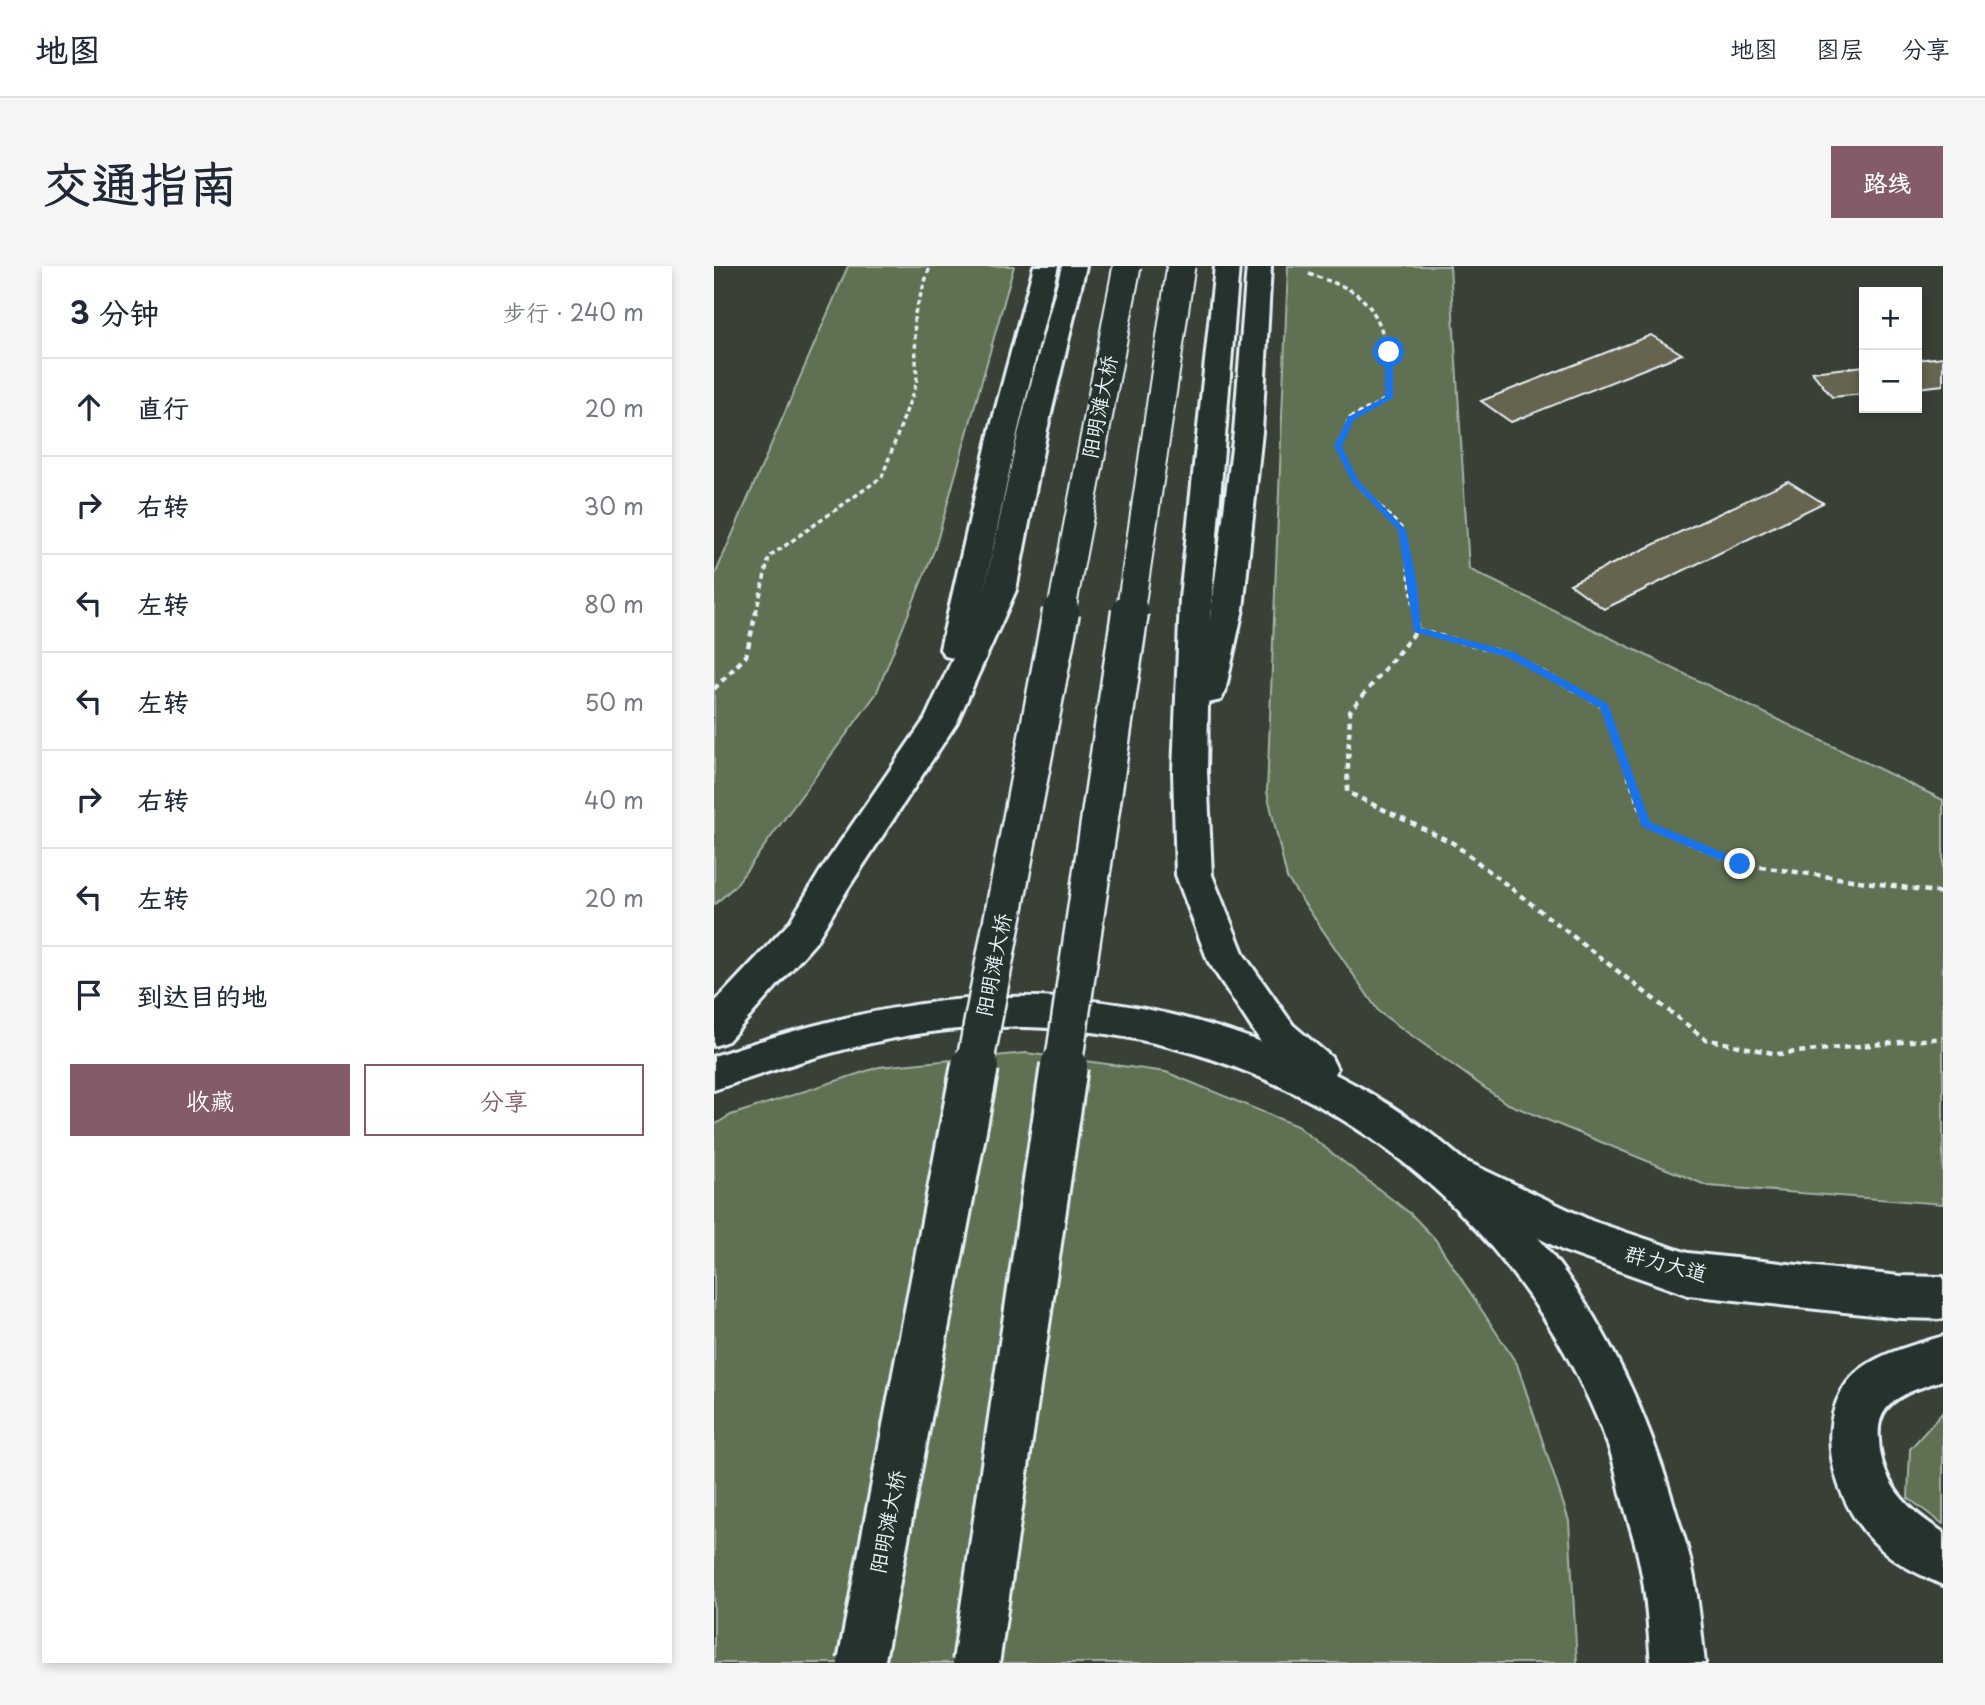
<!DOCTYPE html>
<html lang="zh">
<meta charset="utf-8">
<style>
:root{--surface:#fff;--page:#f6f6f7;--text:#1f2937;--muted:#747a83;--line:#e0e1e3;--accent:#845c67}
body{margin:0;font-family:"Playpen Sans","LXGW WenKai TC",sans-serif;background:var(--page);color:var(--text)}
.controls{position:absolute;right:21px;top:21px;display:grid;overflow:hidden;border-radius:0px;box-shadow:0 4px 10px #0003}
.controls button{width:63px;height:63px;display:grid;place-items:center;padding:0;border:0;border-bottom:2px solid var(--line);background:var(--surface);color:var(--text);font:35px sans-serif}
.stop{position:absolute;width:21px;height:21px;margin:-16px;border:5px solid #1a73e8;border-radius:50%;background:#fff}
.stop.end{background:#1a73e8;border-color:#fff;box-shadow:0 2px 7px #0008}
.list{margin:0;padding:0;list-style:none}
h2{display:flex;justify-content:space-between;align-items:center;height:91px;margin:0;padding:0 28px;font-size:30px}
h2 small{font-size:23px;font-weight:400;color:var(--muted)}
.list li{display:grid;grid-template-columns:46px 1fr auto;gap:21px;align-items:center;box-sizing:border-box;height:98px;padding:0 28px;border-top:2px solid var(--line)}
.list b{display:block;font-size:26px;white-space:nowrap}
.list em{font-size:23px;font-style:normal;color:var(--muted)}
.actions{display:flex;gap:14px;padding:21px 28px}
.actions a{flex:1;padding:16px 0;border:2px solid var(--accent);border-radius:0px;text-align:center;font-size:24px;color:var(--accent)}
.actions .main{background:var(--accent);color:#fff}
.icon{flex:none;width:38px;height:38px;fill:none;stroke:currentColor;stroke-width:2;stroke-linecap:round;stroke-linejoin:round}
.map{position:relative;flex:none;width:1229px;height:1397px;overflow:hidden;border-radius:0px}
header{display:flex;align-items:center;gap:42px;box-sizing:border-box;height:98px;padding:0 35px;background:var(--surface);border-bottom:2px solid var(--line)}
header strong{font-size:33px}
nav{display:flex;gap:38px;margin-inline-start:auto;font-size:24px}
.intro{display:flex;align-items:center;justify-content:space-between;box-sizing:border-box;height:168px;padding:0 42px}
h1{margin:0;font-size:49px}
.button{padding:18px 32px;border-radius:0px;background:var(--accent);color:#fff;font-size:24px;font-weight:700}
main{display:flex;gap:42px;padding:0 42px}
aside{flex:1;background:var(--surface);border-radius:0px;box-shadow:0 4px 10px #0003}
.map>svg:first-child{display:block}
.green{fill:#607153;stroke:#a4b1a6;stroke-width:2}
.building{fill:#66634f;stroke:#e8f1f8;stroke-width:2}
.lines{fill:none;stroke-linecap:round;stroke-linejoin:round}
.major-casing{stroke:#e8f1f8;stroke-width:6}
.highway-casing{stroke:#e8f1f8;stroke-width:6}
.path-far1{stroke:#e8f1f8;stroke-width:3.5;stroke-dasharray:5 3.5;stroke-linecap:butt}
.path{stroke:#e8f1f8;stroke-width:4.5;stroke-dasharray:6 5;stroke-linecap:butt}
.major{fill:#26332d;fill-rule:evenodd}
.highway{fill:#26332d;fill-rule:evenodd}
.highway-bridge-far2-casing{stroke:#e8f1f8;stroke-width:31;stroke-linecap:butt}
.highway-bridge-far1-casing{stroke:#e8f1f8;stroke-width:41;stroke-linecap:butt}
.highway-bridge-casing{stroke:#e8f1f8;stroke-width:52;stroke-linecap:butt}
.highway-bridge-far2{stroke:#26332d;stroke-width:27}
.highway-bridge-far1{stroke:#26332d;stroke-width:36}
.highway-bridge{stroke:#26332d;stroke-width:46}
.route{fill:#1a73e8}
.labels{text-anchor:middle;stroke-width:6;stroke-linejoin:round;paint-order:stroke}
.street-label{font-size:21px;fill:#e8f1f8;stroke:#26332d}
</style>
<header>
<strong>地图</strong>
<nav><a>地图</a><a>图层</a><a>分享</a></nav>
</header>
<div class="intro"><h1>交通指南</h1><a class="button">路线</a></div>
<main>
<aside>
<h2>3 分钟<small>步行 · 240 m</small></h2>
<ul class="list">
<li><svg class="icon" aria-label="ahead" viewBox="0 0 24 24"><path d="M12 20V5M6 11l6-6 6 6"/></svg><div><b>直行</b></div><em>20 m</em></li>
<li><svg class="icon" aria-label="right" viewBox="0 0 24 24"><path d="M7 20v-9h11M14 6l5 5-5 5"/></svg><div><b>右转</b></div><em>30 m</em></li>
<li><svg class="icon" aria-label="left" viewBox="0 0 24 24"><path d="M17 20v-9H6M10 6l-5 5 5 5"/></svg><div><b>左转</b></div><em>80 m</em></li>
<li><svg class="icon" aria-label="left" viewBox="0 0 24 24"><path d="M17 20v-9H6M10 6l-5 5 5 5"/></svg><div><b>左转</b></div><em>50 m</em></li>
<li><svg class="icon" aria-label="right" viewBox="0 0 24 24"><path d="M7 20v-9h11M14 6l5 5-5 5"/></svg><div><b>右转</b></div><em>40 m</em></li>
<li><svg class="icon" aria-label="left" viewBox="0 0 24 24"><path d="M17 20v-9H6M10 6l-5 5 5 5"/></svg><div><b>左转</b></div><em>20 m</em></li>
<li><svg class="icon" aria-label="arrive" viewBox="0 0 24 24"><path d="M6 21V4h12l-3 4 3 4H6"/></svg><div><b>到达目的地</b></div></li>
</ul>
<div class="actions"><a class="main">收藏</a><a>分享</a></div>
</aside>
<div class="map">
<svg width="1229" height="1397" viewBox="0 0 1229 1397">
<rect width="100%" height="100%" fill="#394137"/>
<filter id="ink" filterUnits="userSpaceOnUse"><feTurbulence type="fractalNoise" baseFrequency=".0143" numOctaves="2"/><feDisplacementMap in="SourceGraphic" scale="14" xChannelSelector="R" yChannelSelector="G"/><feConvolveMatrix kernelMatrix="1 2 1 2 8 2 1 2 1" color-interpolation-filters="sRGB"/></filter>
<g filter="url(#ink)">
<!-- green -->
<path class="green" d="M134,0H300L221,282L162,428L21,620L0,639V311Z
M574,0H736L755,303L1229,534V938L994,920L792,837L665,746L573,612L553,526Z
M312,787L452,806L583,860L697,948L721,973L803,1098L855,1255L863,1397H0V859L17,849L165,801Z
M1229,1146V1258L1194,1232L1196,1183Z"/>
<!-- building -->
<path class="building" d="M937,69L968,88L797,156L767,135Z
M1229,91V119L1203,122V94Z
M1150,100V128L1118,131L1098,106Z
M1074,215L1109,237L890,343L856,318Z"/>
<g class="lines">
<!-- major casing -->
<g class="major-casing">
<path id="major" d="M745,892L878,955L974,987L1186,1010L1229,1011V1053L1186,1052L974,1029L850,985L730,924L723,911L730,898Z
M1229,1070V1114C1209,1121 1186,1126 1172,1143C1165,1152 1164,1163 1165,1174C1167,1217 1193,1244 1229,1266V1319C1204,1308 1180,1297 1161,1277C1120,1238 1095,1153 1141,1108C1163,1087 1201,1079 1229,1070Z"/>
</g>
<!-- highway casing -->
<g class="highway-casing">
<path id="highway" d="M320,0H344L304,164L269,330L305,164L348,0H372L333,164L302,324L243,456L133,624L101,677L14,775L0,780V737L75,657L107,604L211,453L239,392L231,390L226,383L276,164Z
M501,0H525L496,354L520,166L533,0H557L548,166L529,343L511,426L507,434L494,437L493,506L498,609L530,689L579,759L617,791L623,803L621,808C795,896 906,1051 959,1236C965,1258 974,1280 978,1302C985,1333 987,1365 991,1397H937C934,1364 933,1331 926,1299C922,1278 915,1257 909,1236C904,1217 901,1198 894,1179C796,920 558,755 280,761C183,763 91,793 0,824V790C191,725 354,704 547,776L494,695L462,609L459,506L466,332Z"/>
</g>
<!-- path-far1 -->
<path class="path-far1" d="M595,8C609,13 623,17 636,24C674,46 675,93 675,132L636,152L624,180L641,215L688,263L701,347
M42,347L55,291L168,211L203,116L200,50L216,0"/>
<!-- path -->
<path class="path" d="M701,346L703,364L636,445L633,526L739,577L991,773L1063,788L1229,772
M703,364L797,389L890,440L932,558L1026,598L1229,627
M0,423L32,390L42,346"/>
<!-- major -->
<use href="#major" class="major"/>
<!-- highway -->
<use href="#highway" class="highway"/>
<!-- highway-bridge-far2 casing -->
<g class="highway-bridge-far2-casing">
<path id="highway-bridge-far2" d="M347,347L413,0
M416,347L467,0"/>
</g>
<!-- highway-bridge-far1 casing -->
<g class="highway-bridge-far1-casing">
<path id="highway-bridge-far1" d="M260,802L347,346
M349,802L416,346"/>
</g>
<!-- highway-bridge casing -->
<g class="highway-bridge-casing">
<path id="highway-bridge" d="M147,1397L261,800
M262,1397L350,800"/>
</g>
<!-- highway-bridge-far2 -->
<use href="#highway-bridge-far2" class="highway-bridge-far2"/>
<!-- highway-bridge-far1 -->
<use href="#highway-bridge-far1" class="highway-bridge-far1"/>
<!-- highway-bridge -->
<use href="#highway-bridge" class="highway-bridge"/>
</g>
</g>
<!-- route -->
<path class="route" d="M675,83L679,86V132L640,154L628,180L644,214L692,264L703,318L707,362L800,386L894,438L936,556L1030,595V601H1022L928,561L886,442L793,391L700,366L684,264L638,216L620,180L634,151L671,131V86Z"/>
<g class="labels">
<!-- street labels -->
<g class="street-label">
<text transform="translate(386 141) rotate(-79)" y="7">阳明滩大桥</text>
<text transform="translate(280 699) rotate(-79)" y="7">阳明滩大桥</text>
<text transform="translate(952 998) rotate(15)" y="7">群力大道</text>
<text transform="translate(174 1256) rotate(-79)" y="7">阳明滩大桥</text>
</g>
</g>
</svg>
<div class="controls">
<button>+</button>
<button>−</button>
</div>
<div class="stop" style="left:675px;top:86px"></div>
<div class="stop end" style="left:1026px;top:598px"></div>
</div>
</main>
